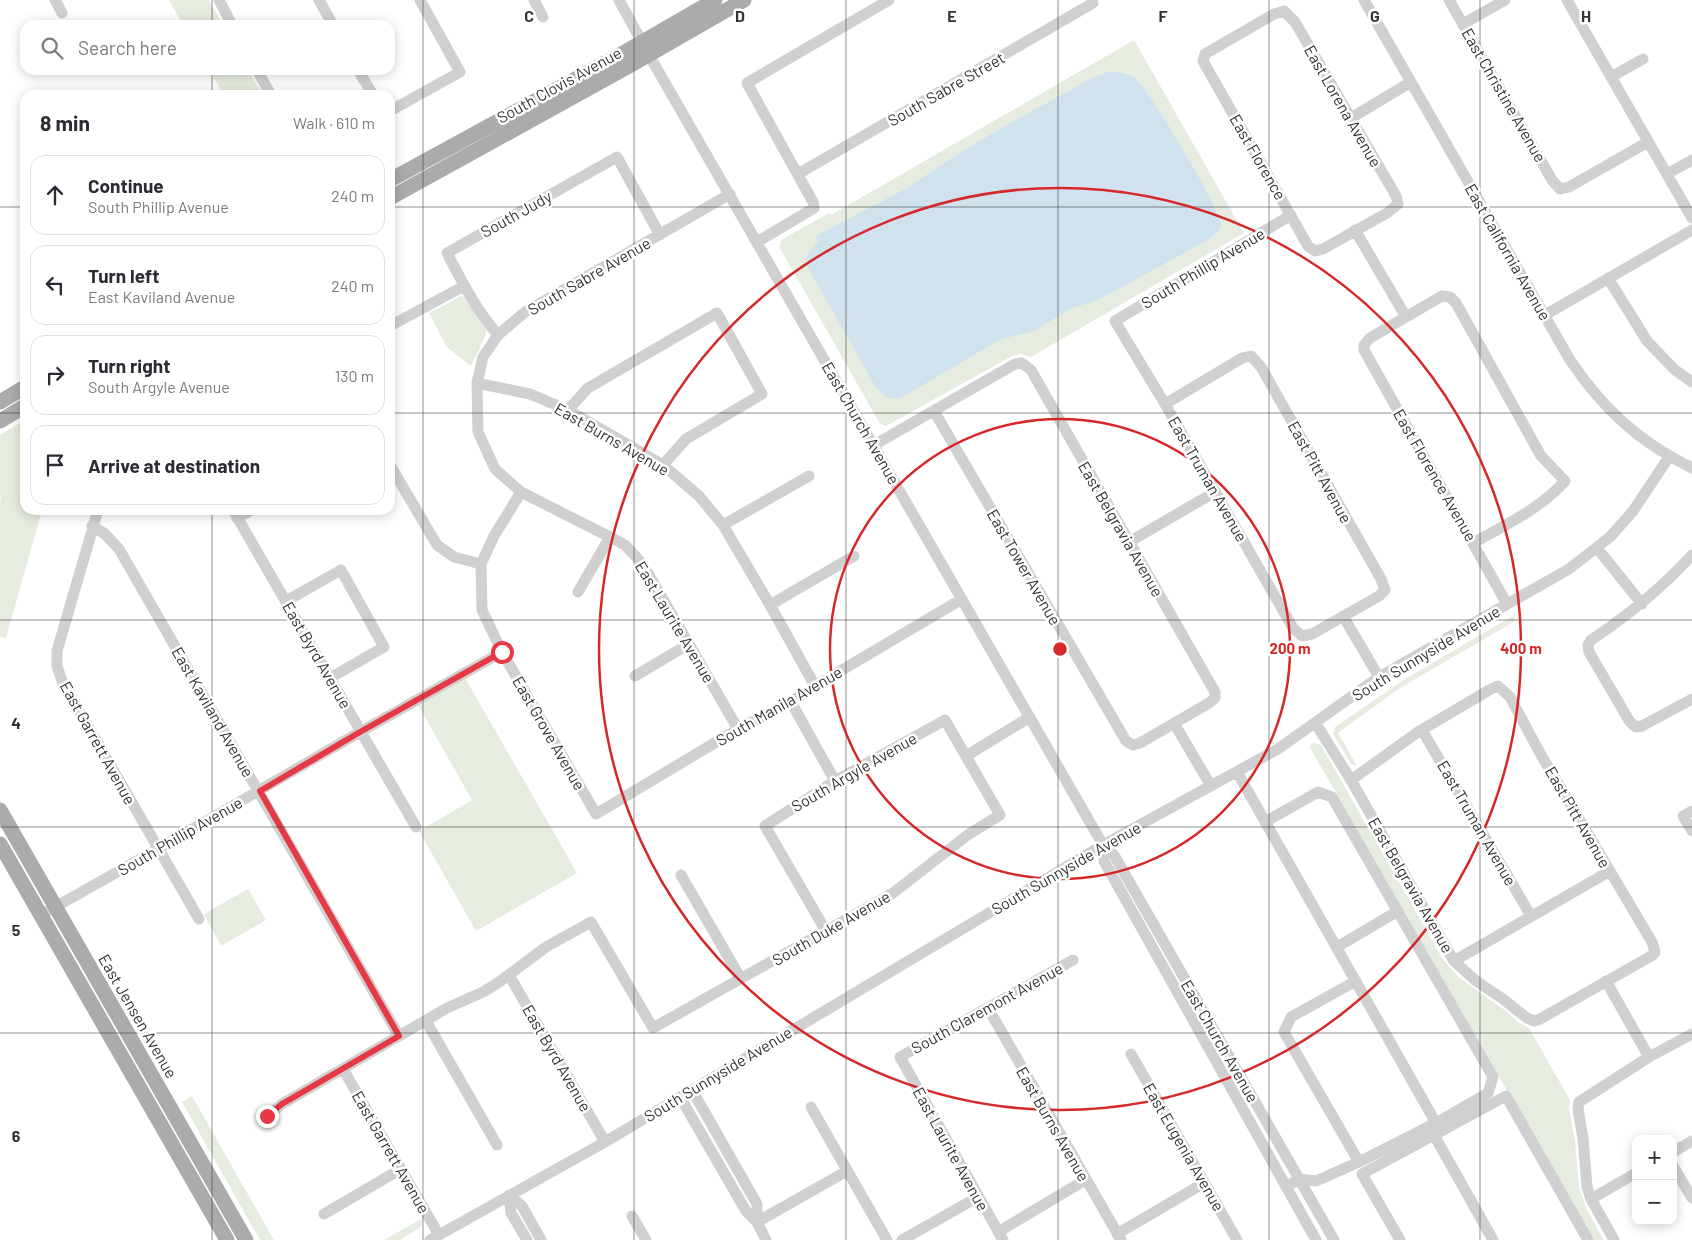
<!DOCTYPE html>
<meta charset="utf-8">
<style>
:root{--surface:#fff;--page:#f2f2f3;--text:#2b2b33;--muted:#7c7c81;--line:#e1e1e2}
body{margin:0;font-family:Barlow,sans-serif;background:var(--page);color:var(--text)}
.controls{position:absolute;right:15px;bottom:15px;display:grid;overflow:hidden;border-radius:10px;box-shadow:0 2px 12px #0003}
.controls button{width:45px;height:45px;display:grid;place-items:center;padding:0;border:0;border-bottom:1px solid var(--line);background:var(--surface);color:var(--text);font:25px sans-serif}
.stop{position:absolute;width:15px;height:15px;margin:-11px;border:4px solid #e63946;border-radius:50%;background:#fff}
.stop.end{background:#e63946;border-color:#fff;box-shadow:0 1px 5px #0008}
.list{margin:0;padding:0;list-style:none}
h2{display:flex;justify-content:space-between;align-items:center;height:65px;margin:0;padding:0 20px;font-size:21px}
h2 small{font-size:16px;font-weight:400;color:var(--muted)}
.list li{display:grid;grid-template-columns:32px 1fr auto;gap:15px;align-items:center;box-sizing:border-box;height:80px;margin:0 10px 10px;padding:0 10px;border:1px solid var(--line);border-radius:15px}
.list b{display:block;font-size:19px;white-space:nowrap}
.list p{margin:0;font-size:16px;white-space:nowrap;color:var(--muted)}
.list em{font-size:16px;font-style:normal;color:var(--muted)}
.icon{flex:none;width:28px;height:28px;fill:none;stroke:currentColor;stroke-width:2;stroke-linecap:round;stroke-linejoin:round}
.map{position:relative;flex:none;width:1692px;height:1240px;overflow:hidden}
.search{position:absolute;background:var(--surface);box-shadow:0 2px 12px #0003;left:20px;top:20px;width:375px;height:55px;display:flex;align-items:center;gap:12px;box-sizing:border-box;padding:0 18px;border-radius:15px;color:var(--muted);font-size:19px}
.panel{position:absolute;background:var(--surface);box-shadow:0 2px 12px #0003;left:20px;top:90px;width:375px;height:425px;border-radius:15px}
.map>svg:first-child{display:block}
.green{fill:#e6ecdf}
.water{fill:#cfe2ee}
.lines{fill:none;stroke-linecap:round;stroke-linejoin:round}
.minor{stroke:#d0d0d0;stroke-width:11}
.major{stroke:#ababab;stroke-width:15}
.route{stroke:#e63946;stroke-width:6}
.grid{fill:none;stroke:#333;stroke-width:1;stroke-opacity:0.55}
.ring{fill:none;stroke:#d62828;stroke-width:2.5}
.labels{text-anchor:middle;stroke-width:5;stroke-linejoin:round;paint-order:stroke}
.street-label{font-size:16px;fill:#333;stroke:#fff}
.grid-label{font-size:16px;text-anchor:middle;font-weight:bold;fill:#333;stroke:#fff;stroke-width:5;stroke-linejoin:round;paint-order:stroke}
.centre{fill:#d62828;stroke:#fff;stroke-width:2.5}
.ring-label{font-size:15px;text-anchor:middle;font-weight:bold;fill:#d62828;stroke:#fff;stroke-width:5;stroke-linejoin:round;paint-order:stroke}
</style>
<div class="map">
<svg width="1692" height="1240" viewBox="0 0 1692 1240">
<rect width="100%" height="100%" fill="#fff"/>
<!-- green -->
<path class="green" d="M169,0H209L223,25H183Z
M1134,40L1244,233L1031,357L1021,354L1012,356L886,426L880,424L780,248L781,240L829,213L831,215Z
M209,70H248L263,95H224Z
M461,296L464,297L486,330C486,340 475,355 471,366L447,347L429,313Z
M25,420V510H42L6,638L0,637V505L1,497L0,495V435Z
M1513,616L1515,621L1400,688L1338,733L1357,766L1351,764L1333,734L1335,727L1405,679Z
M465,678L577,873L476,931L419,831L472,800L418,705Z
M1313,743L1321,745L1442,958L1458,977L1506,1011L1518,1022L1529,1028L1570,1100L1569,1109L1575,1141L1579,1188L1587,1210L1604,1240H1593L1309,746Z
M248,889L266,920L221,946L204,914Z
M192,1096L274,1240H260L182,1102Z
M421,1219L422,1223L421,1227L400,1240H384Z"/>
<!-- water -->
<path class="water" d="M1111,71C1120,72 1130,74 1136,79C1149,90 1224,214 1221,226C1219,232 1212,236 1208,240L1096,301L1071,308L1035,331L1001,339L901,398C888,400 884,396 875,386L807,266V254L818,242L816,236L907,188L958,154L998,130L1094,77Z"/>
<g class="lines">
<!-- minor -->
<path class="minor" d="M55,0L62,13
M219,0L232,25
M319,0L333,25
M534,0L543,17
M619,0L649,55L1103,845L1114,855L1334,1240
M1364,0L1570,360C1603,409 1639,442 1692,468
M1449,0L1552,180L1560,189L1569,187L1648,142
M1567,0L1692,218
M1284,11L1295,22L1396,196L1398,204L1387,213L1323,249L1315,251L1308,246L1203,61L1205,54L1274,14Z
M1463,24L1505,0
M257,70L271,95
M358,70L373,95
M1611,77L1643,59
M390,111L460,72L420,0
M1351,118L1411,82
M798,174L1093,3L1092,0
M1667,174L1692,160
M730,194L525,312L498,335L483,357L477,383L478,432L495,469L521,492L610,537L625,545L639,560L649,575L738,729
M1355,230L1406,317
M757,242L814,208L813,202L747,83L889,0
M1608,278L1647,341L1675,370L1692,382
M1545,315L1692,230
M390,326L464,286
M498,335C477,311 462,282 447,253L617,157L660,235
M477,383L530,394L568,410L663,465L699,496L723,525L770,605L815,686
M1165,404L1242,358L1251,356L1261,367L1381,579L1385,590L1379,596L1312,634L1302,636L1293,628L1165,404L1115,321L1291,215
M568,410L588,388L717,313L762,394L686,439L663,465
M874,445L1015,364L1022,363L1031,370L1215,692V698L1209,703L1140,743L1133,745L1126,741L934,411
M390,465L437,545L454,557L481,564
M521,492L494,536L481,564L482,610L502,652L596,814L738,729L786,705L815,686L962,599
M98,510L57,651V666L62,681L199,919
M233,510L416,827
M237,518L252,510
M723,525L809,476
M92,526L105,534L119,549L399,1036
M1129,542L1215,492
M1473,543C1505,525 1540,509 1565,481L1541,456L1456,303L1450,297L1442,296L1370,338L1364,345V350L1507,604
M1597,548L1642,604
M1692,555C1662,588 1629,615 1591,640L1588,645L1589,652L1630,722L1636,727L1642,726L1692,699
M578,592L610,537
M286,601L341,570L384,647L330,678
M770,605L854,556
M1343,616L1379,677
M635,676L689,644
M791,702L835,781
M1174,723L1211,786
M1316,724L1351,780L1454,961L1476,981L1503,999L1527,1018L1534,1021L1540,1019L1653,955L1655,952L1652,942L1540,753L1510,697L1498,686L1491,689L1418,732L1351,780
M1422,730L1531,916
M966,756L1030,717
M1237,772L1436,1123
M1692,811L1683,816L1692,831
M1265,822L1318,792L1332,797L1493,1077L1488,1093L1436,1123L1359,1162L1316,1181L1299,1179L1286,1187
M1103,845L1104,861L1316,1240
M681,875L741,979
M41,915L158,849L360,732L502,652
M1337,947L1398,911
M1454,961L1610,871
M509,975L605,1142
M1356,981L1291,1017L1284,1032L1359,1162
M1606,981L1649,1057
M988,1008L1121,1240
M426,1021L497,1145
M1131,1054L1237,1240
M343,1069L439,1235
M680,1097L746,1211L757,1222V1204L692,1090
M811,1107L887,1240
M267,1116L282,1104L447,1008L483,992L499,982L546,947L591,922L653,1028L893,893L969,834L1000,815L945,720L835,781L765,826L826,931
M1434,1135L1493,1240
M1673,1152L1692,1141
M1673,1166L1692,1198
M509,1195L522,1206L541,1240
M509,1195L511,1213L527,1240
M1591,1199L1636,1173
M324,1214L401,1169
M632,1216L646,1240
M998,1232L1085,1180
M1117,1234L1204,1183
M430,1240L605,1142L1103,845L1278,749L1379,677L1569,569L1610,537L1633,511L1669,457
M766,1240L757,1222L847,1171
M902,1240L978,1197
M1003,1240L900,1057L1073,960
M1400,1240L1362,1174L1506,1096L1588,1240
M1614,1240L1591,1199L1587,1187L1583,1138L1578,1109L1579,1102L1649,1057L1692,1034"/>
<!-- major -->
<path class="major" d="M390,180L625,52L715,0
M390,198L631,65L744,0
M0,402L25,387
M0,421L25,406
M0,810L246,1240
M0,844L227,1240"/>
</g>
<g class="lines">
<!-- route -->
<path class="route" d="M267,1116L282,1104L399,1036L260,791L360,732L502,652"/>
</g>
<!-- grid -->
<path class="grid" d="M212,0V25M423,0V1240M634,0V1240M846,0V1240M1058,0V1240M1269,0V1240M1480,0V1240M212,70V95M0,207H25M390,207H1692M0,413H25M390,413H1692M212,510V1240M0,620H1692M0,827H1692M0,1033H1692"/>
<!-- distance rings -->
<g class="ring">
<circle cx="1060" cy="649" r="230"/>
<circle cx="1060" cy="649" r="461"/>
</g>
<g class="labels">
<!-- street labels -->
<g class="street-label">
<text transform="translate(559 85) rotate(-29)" y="6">South Clovis Avenue</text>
<text transform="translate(946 89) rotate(-30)" y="6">South Sabre Street</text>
<text transform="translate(1504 95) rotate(60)" y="6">East Christine Avenue</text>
<text transform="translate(1343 106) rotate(60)" y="6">East Lorena Avenue</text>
<text transform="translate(1258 157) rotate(60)" y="6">East Florence</text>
<text transform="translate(516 214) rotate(-29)" y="6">South Judy</text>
<text transform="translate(1508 252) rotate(60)" y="6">East California Avenue</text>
<text transform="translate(1203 268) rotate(-31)" y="6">South Phillip Avenue</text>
<text transform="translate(589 276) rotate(-30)" y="6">South Sabre Avenue</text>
<text transform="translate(861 423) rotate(60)" y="6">East Church Avenue</text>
<text transform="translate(612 439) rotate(30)" y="6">East Burns Avenue</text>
<text transform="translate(1320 472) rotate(61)" y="6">East Pitt Avenue</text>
<text transform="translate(1435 475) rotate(60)" y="6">East Florence Avenue</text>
<text transform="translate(1208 479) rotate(60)" y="6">East Truman Avenue</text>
<text transform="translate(1121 529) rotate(60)" y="6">East Belgravia Avenue</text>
<text transform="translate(1024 567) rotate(60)" y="6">East Tower Avenue</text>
<text transform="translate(675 622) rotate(59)" y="6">East Laurite Avenue</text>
<text transform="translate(1426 653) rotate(-31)" y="6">South Sunnyside Avenue</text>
<text transform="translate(317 655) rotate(60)" y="6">East Byrd Avenue</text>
<text transform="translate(779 706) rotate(-30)" y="6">South Manila Avenue</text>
<text transform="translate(213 712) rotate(60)" y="6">East Kaviland Avenue</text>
<text transform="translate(549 733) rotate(60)" y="6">East Grove Avenue</text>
<text transform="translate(98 743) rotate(61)" y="6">East Garrett Avenue</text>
<text transform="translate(854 772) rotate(-30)" y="6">South Argyle Avenue</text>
<text transform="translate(1578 817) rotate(60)" y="6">East Pitt Avenue</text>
<text transform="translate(1477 823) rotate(60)" y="6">East Truman Avenue</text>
<text transform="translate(180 836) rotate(-30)" y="6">South Phillip Avenue</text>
<text transform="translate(1066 868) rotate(-30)" y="6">South Sunnyside Avenue</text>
<text transform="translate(1411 885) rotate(60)" y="6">East Belgravia Avenue</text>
<text transform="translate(831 928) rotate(-30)" y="6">South Duke Avenue</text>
<text transform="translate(987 1008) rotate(-29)" y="6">South Claremont Avenue</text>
<text transform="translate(138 1016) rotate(60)" y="6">East Jensen Avenue</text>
<text transform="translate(1220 1041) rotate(60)" y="6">East Church Avenue</text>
<text transform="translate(557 1058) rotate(60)" y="6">East Byrd Avenue</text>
<text transform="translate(718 1074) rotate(-31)" y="6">South Sunnyside Avenue</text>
<text transform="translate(1053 1124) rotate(60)" y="6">East Burns Avenue</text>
<text transform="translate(1184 1147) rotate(60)" y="6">East Eugenia Avenue</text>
<text transform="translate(951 1149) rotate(61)" y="6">East Laurite Avenue</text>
<text transform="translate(391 1152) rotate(60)" y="6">East Garrett Avenue</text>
</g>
</g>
<g class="grid-label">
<text x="529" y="22">C</text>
<text x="740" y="22">D</text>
<text x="952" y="22">E</text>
<text x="1163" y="22">F</text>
<text x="1375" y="22">G</text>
<text x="1586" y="22">H</text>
<text x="16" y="729">4</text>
<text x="16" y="936">5</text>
<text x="16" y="1142">6</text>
</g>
<circle cx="1060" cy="649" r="8" class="centre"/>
<g class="ring-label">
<text x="1290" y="654">200 m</text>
<text x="1521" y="654">400 m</text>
</g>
</svg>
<div class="controls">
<button>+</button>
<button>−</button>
</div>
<div class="stop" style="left:502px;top:652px"></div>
<div class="stop end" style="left:267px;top:1116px"></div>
<div class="search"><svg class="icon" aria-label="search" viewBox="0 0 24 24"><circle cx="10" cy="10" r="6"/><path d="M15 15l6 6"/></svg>Search here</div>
<section class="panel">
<h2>8 min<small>Walk · 610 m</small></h2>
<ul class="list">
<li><svg class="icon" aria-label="ahead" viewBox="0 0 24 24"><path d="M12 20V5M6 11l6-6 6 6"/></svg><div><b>Continue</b><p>South Phillip Avenue</p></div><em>240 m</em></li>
<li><svg class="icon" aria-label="left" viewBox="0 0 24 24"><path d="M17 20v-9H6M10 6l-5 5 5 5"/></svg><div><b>Turn left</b><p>East Kaviland Avenue</p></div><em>240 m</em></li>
<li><svg class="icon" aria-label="right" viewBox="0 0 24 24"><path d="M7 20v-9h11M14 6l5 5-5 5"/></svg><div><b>Turn right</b><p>South Argyle Avenue</p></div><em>130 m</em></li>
<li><svg class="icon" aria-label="arrive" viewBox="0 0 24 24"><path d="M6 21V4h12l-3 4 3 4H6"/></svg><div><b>Arrive at destination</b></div></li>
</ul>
</section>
</div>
